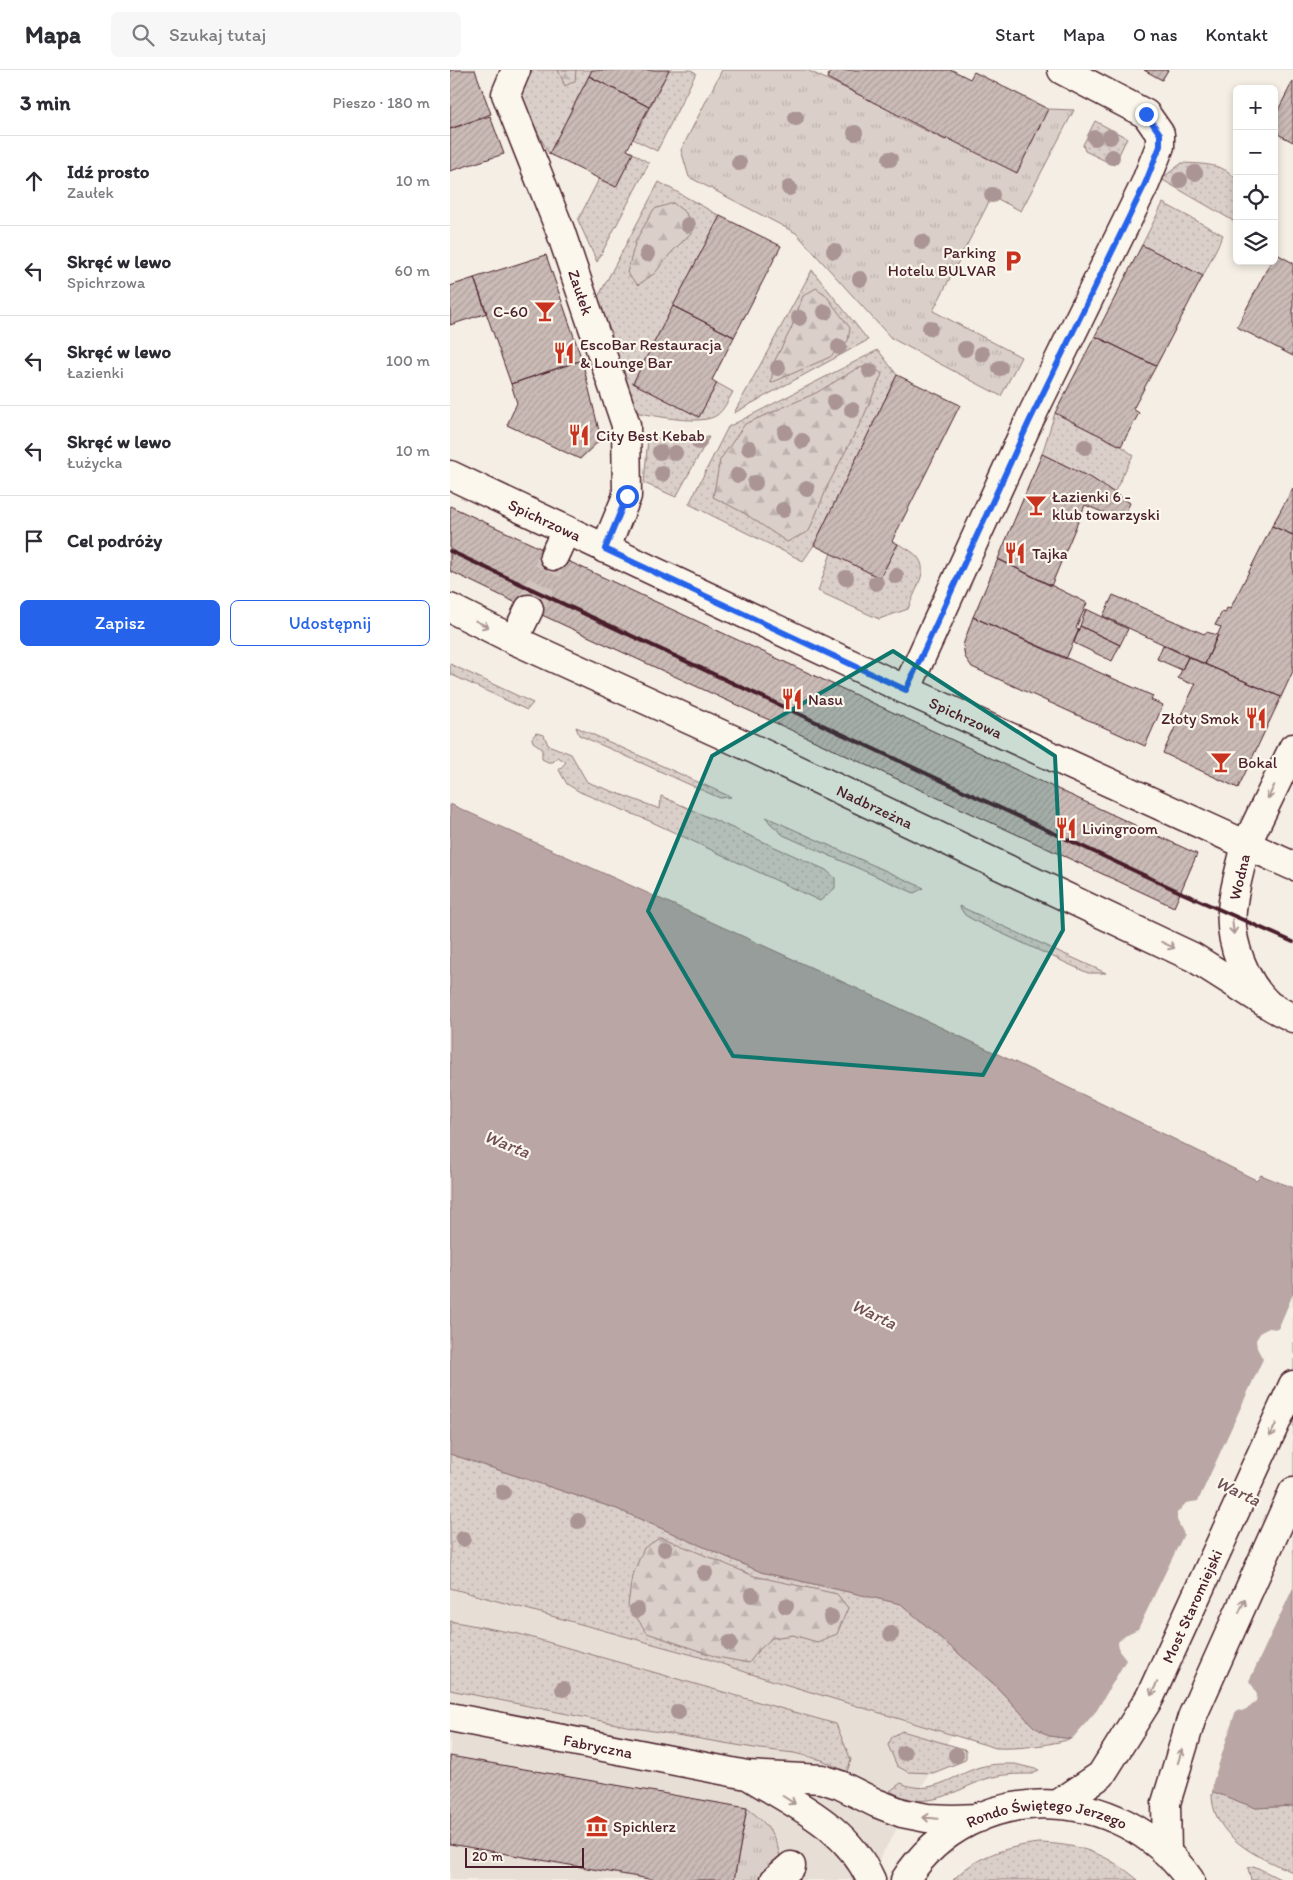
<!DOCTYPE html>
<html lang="pl">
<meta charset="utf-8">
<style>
:root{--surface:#fff;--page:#f7f7f7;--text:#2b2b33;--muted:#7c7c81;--line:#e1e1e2;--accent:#2563eb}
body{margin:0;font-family:Itim,sans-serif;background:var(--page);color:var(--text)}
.controls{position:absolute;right:15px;top:15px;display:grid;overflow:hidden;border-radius:8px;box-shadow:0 2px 8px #0003}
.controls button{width:45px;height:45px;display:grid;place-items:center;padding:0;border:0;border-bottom:1px solid var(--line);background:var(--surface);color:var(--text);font:25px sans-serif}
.scale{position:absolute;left:15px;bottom:12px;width:119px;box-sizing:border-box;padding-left:5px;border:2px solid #4a1f2b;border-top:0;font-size:14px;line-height:18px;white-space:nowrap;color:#4a1f2b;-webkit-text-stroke:4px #fbf7ec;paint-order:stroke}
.stop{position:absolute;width:15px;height:15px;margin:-11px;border:4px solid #2563eb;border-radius:50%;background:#fff}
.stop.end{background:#2563eb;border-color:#fff;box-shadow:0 1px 5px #0008}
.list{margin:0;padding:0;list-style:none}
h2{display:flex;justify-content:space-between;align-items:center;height:65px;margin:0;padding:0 20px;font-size:21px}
h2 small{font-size:16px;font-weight:400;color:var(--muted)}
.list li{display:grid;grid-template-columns:32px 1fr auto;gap:15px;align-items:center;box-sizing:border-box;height:90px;padding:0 20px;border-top:1px solid var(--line)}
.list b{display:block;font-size:19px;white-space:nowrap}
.list p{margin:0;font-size:16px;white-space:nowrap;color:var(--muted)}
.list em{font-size:16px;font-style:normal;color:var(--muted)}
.actions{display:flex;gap:10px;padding:15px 20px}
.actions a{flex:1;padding:11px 0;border:1px solid var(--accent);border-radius:8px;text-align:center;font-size:18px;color:var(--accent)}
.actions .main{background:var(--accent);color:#fff}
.icon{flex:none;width:28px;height:28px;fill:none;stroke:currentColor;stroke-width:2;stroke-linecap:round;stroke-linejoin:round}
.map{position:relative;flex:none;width:843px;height:1810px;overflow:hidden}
header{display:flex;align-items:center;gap:30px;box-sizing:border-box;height:70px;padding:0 25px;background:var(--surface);border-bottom:1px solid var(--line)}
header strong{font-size:24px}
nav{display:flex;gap:28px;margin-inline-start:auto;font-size:18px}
.search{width:350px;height:45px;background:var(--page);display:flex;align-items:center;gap:12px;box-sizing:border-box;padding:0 18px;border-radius:8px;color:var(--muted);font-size:19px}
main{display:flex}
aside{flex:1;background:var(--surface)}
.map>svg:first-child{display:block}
.built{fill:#e7dfd6}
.grass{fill:url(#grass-dots);stroke:#92787a}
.forest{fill:url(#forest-firs);stroke:#92787a}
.park{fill:url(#park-tufts);stroke:#92787a}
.water{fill:#baa7a5;stroke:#8d7174}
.pier{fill:#f4eee4}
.building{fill:url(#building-hatch);stroke:#4a1f2b}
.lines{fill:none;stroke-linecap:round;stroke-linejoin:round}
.minor-tunnel{stroke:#d2c5bf;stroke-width:28;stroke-dasharray:28 14;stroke-linecap:butt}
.pedestrian-casing{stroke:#4a1f2b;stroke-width:31}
.minor-casing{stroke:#4a1f2b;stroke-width:31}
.tertiary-casing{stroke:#4a1f2b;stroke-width:31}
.secondary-casing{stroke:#4a1f2b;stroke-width:31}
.pedestrian{stroke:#fbf7ec;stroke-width:28}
.minor{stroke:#fbf7ec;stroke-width:28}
.tertiary{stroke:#fbf7ec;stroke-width:28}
.secondary{stroke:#fbf7ec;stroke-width:28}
.rail{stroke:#4a1f2b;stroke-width:4}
.tree{fill:#aa9494}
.oneway{stroke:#ab9695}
.route{stroke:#2563eb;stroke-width:6}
.marked{fill:#0f766e;fill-opacity:0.2;stroke:#0f766e;stroke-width:4;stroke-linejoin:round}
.labels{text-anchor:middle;stroke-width:4.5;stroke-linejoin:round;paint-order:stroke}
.poi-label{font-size:16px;fill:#4a1f2b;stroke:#fbf7ec;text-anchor:start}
.street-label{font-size:16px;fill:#4a1f2b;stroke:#fbf7ec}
.water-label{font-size:18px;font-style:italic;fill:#714f56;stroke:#fbf7ec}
</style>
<header>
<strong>Mapa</strong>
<div class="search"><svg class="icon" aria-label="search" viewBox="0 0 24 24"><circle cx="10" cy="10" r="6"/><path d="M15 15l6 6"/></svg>Szukaj tutaj</div>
<nav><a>Start</a><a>Mapa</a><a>O nas</a><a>Kontakt</a></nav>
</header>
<main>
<aside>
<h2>3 min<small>Pieszo · 180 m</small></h2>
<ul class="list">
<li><svg class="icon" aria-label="ahead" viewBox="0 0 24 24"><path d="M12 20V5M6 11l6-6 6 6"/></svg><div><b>Idź prosto</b><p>Zaułek</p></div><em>10 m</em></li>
<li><svg class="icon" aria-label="left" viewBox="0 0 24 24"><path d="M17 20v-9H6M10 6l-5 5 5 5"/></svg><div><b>Skręć w lewo</b><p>Spichrzowa</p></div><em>60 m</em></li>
<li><svg class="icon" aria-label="left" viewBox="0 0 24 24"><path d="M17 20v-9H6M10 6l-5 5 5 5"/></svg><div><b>Skręć w lewo</b><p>Łazienki</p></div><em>100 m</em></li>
<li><svg class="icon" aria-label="left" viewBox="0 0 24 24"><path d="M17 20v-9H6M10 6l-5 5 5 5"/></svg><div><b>Skręć w lewo</b><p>Łużycka</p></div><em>10 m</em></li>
<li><svg class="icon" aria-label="arrive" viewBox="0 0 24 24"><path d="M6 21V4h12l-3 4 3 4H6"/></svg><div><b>Cel podróży</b></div></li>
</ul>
<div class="actions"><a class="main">Zapisz</a><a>Udostępnij</a></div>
</aside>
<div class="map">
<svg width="843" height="1810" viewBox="0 0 843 1810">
<defs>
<pattern id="grass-dots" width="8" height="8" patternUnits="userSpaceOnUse" patternTransform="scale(1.25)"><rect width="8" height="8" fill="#dbd0c9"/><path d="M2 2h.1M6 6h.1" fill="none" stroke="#bdb2ad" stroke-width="1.8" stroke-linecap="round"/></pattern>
<pattern id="forest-firs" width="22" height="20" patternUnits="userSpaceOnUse" patternTransform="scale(1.25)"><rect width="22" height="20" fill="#dbd0c9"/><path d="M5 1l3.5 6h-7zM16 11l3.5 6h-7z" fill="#bdb2ad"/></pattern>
<pattern id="park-tufts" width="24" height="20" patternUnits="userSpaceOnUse" patternTransform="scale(1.25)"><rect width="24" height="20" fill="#dbd0c9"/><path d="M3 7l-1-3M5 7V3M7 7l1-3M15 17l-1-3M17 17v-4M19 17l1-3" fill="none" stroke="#bdb2ad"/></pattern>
<pattern id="building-hatch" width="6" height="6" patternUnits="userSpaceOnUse" patternTransform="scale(1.25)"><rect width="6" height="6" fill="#cabbb6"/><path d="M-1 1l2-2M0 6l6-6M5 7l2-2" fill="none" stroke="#afa09d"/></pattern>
</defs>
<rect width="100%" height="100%" fill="#f4eee4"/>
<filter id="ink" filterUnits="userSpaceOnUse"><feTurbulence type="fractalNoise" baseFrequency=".02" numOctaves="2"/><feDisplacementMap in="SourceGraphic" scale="10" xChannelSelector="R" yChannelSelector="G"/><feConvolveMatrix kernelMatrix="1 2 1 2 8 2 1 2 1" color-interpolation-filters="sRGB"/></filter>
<g filter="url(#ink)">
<!-- built -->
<path class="built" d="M0,1518L261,1590L298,1603L503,1663L417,1810H0Z"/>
<!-- grass -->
<path class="grass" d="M82,0H142L99,84L69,26Z
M219,0H241L246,3L207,81L183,69Z
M645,51L677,68L664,95L635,81L633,75Z
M183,83L199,93L147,192L128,150L149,109L166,117Z
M732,93C751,94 776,93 787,111V153L711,109Z
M209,112L270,146L183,313L249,347L267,313L283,322C278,330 274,340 267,345C252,356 207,346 189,343L173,314L145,233Z
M713,133L773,165L753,206L692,175Z
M362,200L418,270L284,343Z
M428,280L447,305L364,475L353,491L239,434L278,357Z
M605,343L671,376L683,385L664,423L643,409L592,384Z
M259,367L226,427L194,413L198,368L227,370Z
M448,474C487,492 470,507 458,539L429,549L368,521L381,483L430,508Z
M0,594L83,633L77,640L0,604Z
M126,657L281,727L270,728L263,725L129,665Z
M86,663L94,665L98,675L121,684L137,712L210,739L211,726L376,800L385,808V818L370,831L202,752L130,722L117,714L109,700L116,692L108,687L103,692H98L92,689V678L83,672L82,668Z
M316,747L474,818L464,823L333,765L320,753Z
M509,836L656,903H638L527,852L515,845Z
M0,1384L167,1439L311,1502L451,1534L544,1614L583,1656L599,1666L622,1669C597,1675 573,1679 546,1678L298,1603L261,1590L0,1518Z
M0,1551L69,1564L386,1654L401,1690L397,1702L372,1690L344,1683L310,1679L191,1659L0,1620Z
M452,1661L514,1679L516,1681V1688L513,1691L483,1703L458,1702L447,1696L438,1675L442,1667Z
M553,1694H565L589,1700L583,1704C568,1704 551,1704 536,1709C502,1721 478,1743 440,1721L451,1713C481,1727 503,1705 530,1697C538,1695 545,1694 553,1694Z
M762,1721L806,1738L843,1736V1802C808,1788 760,1766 762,1721Z
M588,1773C629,1774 656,1783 688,1810H503C526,1786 557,1777 588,1773Z
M803,1796L806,1797L832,1810H801L798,1798Z"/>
<!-- forest -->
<path class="forest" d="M108,0H126L125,11L115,16Z
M223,133L236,143L243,161L220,184L205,203L188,215L177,203L186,170L204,139Z
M366,218L375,224L400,258L398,271L380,287L321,313L324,292L341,259L353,226Z
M421,295L432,304L413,348L379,413L359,461L337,472L294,443L263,427L270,390L295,354L366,323L406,299Z
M211,1467L304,1506L387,1524L398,1538L387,1564L367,1572L343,1565L322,1568L308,1581L299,1593L267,1587L197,1563L178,1535L182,1506L194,1478Z"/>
<!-- park -->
<path class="park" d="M272,0H357L447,43L446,46L495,70L497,68L598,39L624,40L571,141L542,126L483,241L571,287L551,326L441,268L346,163L239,107L231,80Z
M297,1738C301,1742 305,1744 309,1748C326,1763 335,1789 328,1810H284Z"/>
<!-- water -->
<path class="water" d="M0,734C270,856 541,976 806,1110L811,1105L843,1118V1736L806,1738L622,1669L599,1666L583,1656L544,1614L451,1534L311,1502L167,1439L0,1384Z"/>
<!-- pier -->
<path class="pier" d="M843,1224V1518L799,1611L804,1618L807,1625L806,1631L800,1637L792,1641L786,1640L763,1712L762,1724L622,1672L615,1671L622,1669L647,1640L676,1590L669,1581L668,1572L675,1565L688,1559L734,1464L727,1450V1443L736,1433L748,1431L813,1289L807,1278L806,1270L811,1262L819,1258L828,1259Z"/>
<!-- building -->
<path class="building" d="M0,0H25L41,44L0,59Z
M142,0H219L199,37L139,6Z
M381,0H502L520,9L524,2L598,39L567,103L497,68L496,70L377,8Z
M694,0H718L712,10Z
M139,6L199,37L177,80L183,83L166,117L99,84Z
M843,11V72L824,62V48Z
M40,46L54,84L0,101V59Z
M270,146L331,176L284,267L223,236Z
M692,175L753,206L706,296L645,266Z
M825,183L843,193V286L787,257L821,191H824Z
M96,185L132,290L61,314L24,208Z
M24,208L37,243L0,255V216Z
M223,236L284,267L262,310L267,313L249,347L183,313Z
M645,266L706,296L683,339L689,343L671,376L605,343Z
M132,290L151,369L130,389L57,355L67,333L61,314Z
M447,305L510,335L442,471L448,474L430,508L364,475Z
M592,384L643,409L680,433L672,450L635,435L601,516L548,489Z
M843,418V465L822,456Z
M0,436L747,784L724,837L79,539L0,501Z
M822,456L843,465V601L831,627L755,594L771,557L765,555L772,542L775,543L777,538L780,539Z
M548,489L637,533L626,558L629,559L616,589L523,547Z
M663,525L754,564L756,562L768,565L755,594L653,546Z
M636,539L678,559L670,575L630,556Z
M523,547L703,626L701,630L713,635L695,676L522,597L515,587L513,575Z
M630,556L670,575L662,591L624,573Z
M713,575L738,587L732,600L707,589Z
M738,587L831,627L788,718L713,683L746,613H739L728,608Z
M0,1686L297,1738L284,1810H205L0,1774Z"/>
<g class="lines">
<!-- minor-tunnel -->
<path class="minor-tunnel" d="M79,539L104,486"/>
<!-- pedestrian casing -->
<g class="pedestrian-casing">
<path id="pedestrian" d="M325,1810L341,1796"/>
</g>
<!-- minor casing -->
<g class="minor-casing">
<g id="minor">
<path id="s1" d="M66,0L56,24L110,160L176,355L177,426L155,479"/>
<path d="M104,486L116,460"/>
<path id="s2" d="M0,538L64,570L306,680L728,880L743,887L817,934"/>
<path d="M64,570L79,539"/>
<path d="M456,620L579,351L695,114L710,76V64L696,44L612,0"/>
<path d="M796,775L843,678"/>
</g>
</g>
<!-- tertiary casing -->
<g class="tertiary-casing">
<g id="tertiary">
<path id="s3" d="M0,405L456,620L843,796"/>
<path d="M796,775C791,796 784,818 782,840C779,872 795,913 819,935C826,940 836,944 843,948"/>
<path id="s4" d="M0,1647L297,1705L372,1709L390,1715L426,1733L452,1743L477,1748L503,1749L529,1748"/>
<path d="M301,1707C348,1736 397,1757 421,1810"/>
</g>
</g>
<!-- secondary casing -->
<g class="secondary-casing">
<g id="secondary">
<path id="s5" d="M608,1734L651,1705L700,1627L843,1315"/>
<path d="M717,1782L716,1733L742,1647L843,1422"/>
<path id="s6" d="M455,1810C521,1706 672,1712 740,1810"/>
</g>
</g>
<!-- pedestrian -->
<use href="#pedestrian" class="pedestrian"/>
<!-- minor -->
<use href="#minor" class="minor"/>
<!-- tertiary -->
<use href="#tertiary" class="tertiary"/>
<!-- secondary -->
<use href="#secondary" class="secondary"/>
<!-- rail -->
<path class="rail" d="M0,481L730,822L843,872"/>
</g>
<!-- trees -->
<g class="tree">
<circle cx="346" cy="48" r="8"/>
<circle cx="405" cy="63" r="8"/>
<circle cx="660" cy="67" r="8"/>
<circle cx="645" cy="68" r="8"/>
<circle cx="662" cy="87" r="8"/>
<circle cx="440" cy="89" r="8"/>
<circle cx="289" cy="93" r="8"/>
<circle cx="745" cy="103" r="8"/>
<circle cx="730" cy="110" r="8"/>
<circle cx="339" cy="118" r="8"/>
<circle cx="542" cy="125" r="8"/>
<circle cx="238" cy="155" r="8"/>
<circle cx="472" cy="172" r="8"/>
<circle cx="384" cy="181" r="8"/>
<circle cx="197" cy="184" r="8"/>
<circle cx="410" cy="209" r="8"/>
<circle cx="375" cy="242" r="8"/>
<circle cx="349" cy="248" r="8"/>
<circle cx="480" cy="258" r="8"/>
<circle cx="389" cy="277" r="8"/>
<circle cx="515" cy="279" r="8"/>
<circle cx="532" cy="284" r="8"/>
<circle cx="328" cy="298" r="8"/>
<circle cx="550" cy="298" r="8"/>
<circle cx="420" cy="301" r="8"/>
<circle cx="384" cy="332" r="8"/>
<circle cx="402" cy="340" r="8"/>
<circle cx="335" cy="362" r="8"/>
<circle cx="352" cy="371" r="8"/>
<circle cx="249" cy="372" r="8"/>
<circle cx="635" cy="377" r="8"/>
<circle cx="299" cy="378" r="8"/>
<circle cx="210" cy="382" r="8"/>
<circle cx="225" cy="383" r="8"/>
<circle cx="212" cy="404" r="8"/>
<circle cx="288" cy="405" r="8"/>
<circle cx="305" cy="413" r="8"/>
<circle cx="357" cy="419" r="8"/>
<circle cx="333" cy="440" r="8"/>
<circle cx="446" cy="506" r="8"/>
<circle cx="396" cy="508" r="8"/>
<circle cx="426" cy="513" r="8"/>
<circle cx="53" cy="1422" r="8"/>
<circle cx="128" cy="1451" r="8"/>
<circle cx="13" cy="1469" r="8"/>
<circle cx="215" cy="1479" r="8"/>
<circle cx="255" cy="1503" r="8"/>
<circle cx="302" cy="1525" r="8"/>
<circle cx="336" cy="1536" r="8"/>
<circle cx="187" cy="1540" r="8"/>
<circle cx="381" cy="1547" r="8"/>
<circle cx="441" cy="1564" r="8"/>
<circle cx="280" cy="1573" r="8"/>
<circle cx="113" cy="1619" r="8"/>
<circle cx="228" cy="1642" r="8"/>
<circle cx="454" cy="1683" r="8"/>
<circle cx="506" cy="1685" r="8"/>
</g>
<!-- one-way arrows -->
<defs><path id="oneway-shaft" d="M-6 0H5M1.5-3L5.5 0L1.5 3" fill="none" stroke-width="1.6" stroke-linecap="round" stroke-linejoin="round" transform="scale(1.25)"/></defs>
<g class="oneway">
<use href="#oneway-shaft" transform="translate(32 554) rotate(26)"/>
<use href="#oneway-shaft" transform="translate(821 722) rotate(116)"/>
<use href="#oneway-shaft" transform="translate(783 857) rotate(84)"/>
<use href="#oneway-shaft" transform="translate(718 875) rotate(25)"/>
<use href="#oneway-shaft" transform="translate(823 1360) rotate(115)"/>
<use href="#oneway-shaft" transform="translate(792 1536) rotate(-66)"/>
<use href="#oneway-shaft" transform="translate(704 1619) rotate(115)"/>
<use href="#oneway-shaft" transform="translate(730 1686) rotate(-73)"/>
<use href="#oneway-shaft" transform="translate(339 1730) rotate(32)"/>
<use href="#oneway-shaft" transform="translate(480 1748) rotate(-174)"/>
</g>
</g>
<g class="lines" filter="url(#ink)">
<!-- route -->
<path class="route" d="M177,426L155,479L456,620L579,352L695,114L710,76V64L696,44"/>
</g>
<!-- marked area -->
<path class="marked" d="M443,581L605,686L613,860L533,1005L283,986L198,841L262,686Z"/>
<!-- icons -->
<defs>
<g id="parking-bare" transform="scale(1.725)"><path d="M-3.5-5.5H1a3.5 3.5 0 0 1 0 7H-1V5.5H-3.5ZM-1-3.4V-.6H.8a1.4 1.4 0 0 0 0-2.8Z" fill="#c8321e" stroke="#fbf7ec" stroke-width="2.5" paint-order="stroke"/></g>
<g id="bar-bare" transform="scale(1.725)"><path d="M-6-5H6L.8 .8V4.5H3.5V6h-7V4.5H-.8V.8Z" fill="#c8321e" stroke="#fbf7ec" stroke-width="2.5" paint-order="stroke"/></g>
<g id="restaurant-bare" transform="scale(1.725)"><path d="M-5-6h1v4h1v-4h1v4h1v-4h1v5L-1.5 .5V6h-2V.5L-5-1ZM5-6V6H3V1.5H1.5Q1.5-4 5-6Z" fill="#c8321e" stroke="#fbf7ec" stroke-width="2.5" paint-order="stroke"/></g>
<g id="museum-bare" transform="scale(1.725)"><path d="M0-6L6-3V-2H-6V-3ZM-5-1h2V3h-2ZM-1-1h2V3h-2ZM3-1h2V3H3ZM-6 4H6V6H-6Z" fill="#c8321e" stroke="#fbf7ec" stroke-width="2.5" paint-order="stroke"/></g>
</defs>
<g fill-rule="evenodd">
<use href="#parking-bare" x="563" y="191"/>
<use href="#bar-bare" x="95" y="241"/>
<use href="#restaurant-bare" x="114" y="283"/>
<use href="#restaurant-bare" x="129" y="365"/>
<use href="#bar-bare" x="586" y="435"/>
<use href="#restaurant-bare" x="565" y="483"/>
<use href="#restaurant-bare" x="342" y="629"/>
<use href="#restaurant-bare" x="806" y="648"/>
<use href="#bar-bare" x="771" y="692"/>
<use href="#restaurant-bare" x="616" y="758"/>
<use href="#museum-bare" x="147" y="1756"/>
</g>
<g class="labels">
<!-- poi labels -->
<g class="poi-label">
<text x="546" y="188" text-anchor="end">Parking<tspan x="546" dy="18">Hotelu BULVAR</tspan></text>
<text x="78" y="247" text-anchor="end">C-60</text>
<text x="130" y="280">EscoBar Restauracja<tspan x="130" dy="18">&amp; Lounge Bar</tspan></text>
<text x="146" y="371">City Best Kebab</text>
<text x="602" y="432">Łazienki 6 -<tspan x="602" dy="18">klub towarzyski</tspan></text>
<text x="582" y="489">Tajka</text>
<text x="358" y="635">Nasu</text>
<text x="789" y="654" text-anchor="end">Złoty Smok</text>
<text x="788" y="698">Bokal</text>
<text x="632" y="764">Livingroom</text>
<text x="163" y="1762">Spichlerz</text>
</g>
<!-- street labels -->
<g class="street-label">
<text dy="6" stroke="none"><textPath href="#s1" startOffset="238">Zaułek</textPath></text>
<text dy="6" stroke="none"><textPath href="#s3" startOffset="105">Spichrzowa</textPath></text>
<text dy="6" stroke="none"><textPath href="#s3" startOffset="570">Spichrzowa</textPath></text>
<text dy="6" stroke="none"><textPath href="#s2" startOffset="469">Nadbrzeżna</textPath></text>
<text transform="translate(789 807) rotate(-77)" y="6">Wodna</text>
<text dy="6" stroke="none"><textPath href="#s5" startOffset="244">Most Staromiejski</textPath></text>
<text dy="6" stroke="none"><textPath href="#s4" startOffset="151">Fabryczna</textPath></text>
<text dy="6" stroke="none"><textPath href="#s6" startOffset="168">Rondo Świętego Jerzego</textPath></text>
</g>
<!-- water labels -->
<g class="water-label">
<text transform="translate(57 1074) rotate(22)" y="6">Warta</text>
<text transform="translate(424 1244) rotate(26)" y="6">Warta</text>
<text transform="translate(788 1421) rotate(26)" y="6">Warta</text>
</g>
</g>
</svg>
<div class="controls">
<button>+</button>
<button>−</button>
<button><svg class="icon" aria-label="locate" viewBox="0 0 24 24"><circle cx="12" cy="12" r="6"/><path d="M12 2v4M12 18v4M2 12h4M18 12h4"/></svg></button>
<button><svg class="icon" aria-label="layers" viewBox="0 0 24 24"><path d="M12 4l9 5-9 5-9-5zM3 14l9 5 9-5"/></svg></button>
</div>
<div class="scale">20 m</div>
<div class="stop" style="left:177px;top:426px"></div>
<div class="stop end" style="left:696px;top:44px"></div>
</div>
</main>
